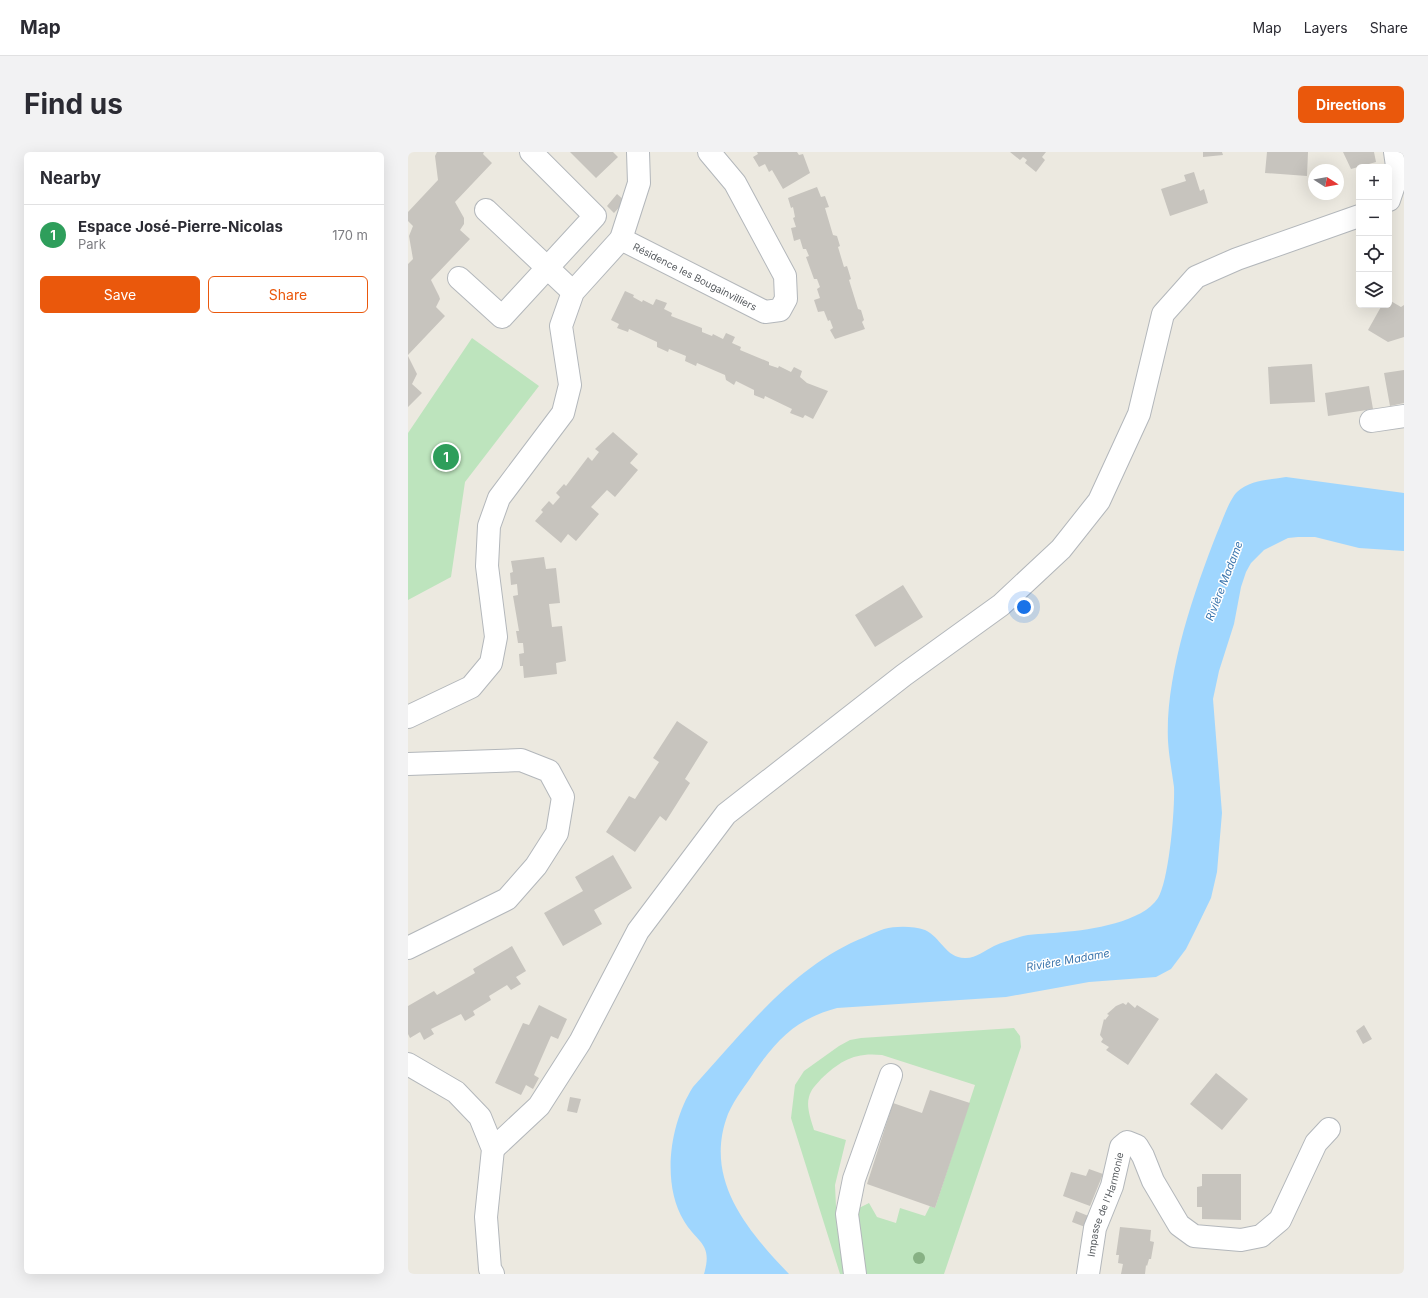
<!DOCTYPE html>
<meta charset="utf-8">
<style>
:root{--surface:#fff;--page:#f2f2f3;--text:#2b2b33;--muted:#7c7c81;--line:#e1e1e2;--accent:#ea580c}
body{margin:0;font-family:Inter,sans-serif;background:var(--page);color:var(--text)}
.controls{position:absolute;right:12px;top:12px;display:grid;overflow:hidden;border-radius:6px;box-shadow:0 4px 16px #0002}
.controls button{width:36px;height:36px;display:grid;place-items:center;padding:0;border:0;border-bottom:1px solid var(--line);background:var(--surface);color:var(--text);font:20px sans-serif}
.compass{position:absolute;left:900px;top:12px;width:36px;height:36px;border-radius:50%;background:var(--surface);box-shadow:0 4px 16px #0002;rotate:101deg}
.you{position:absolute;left:616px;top:455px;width:14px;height:14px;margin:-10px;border:3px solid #fff;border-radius:50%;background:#1a73e8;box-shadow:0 0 0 6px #1a73e833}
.badge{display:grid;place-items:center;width:26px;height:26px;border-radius:50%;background:var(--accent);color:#fff;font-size:13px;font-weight:700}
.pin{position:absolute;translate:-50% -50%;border:2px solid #fff;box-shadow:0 1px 4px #0006}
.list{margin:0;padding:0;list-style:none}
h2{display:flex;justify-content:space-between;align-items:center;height:52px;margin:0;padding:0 16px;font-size:17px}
h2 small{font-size:13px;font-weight:400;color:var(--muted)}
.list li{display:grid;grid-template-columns:26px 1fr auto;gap:12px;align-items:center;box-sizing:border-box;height:60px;padding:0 16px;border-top:1px solid var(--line)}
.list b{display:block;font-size:15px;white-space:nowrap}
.list p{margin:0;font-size:13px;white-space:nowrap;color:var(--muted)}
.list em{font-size:13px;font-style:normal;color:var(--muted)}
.actions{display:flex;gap:8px;padding:12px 16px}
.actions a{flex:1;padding:9px 0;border:1px solid var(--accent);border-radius:6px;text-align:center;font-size:14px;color:var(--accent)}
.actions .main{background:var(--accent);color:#fff}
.icon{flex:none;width:22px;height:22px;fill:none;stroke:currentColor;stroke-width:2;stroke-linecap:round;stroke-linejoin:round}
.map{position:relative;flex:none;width:996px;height:1122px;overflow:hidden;border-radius:6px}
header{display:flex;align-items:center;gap:24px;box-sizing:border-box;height:56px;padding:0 20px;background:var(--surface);border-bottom:1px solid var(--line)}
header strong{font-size:19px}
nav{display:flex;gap:22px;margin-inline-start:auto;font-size:14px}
.intro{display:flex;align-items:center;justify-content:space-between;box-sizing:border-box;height:96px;padding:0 24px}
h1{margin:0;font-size:28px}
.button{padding:10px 18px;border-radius:6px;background:var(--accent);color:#fff;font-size:14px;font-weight:700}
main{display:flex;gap:24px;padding:0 24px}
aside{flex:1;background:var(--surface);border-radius:6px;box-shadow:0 4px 16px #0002}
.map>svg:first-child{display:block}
.green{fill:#bde4bd}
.water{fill:#9fd6fe}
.building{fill:#c7c4be}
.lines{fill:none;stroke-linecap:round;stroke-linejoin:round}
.minor-casing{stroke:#b3b7bb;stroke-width:24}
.minor{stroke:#fff;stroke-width:22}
.tree{fill:#87b184}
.labels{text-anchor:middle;stroke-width:3;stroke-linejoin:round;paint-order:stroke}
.street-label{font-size:10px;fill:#595d61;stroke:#fff}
.water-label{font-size:11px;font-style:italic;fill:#3d77ae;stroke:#fff}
</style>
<header>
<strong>Map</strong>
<nav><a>Map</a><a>Layers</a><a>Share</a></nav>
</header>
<div class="intro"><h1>Find us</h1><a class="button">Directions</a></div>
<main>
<aside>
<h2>Nearby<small></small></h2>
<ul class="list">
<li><span class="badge" style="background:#2e9e5b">1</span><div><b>Espace José-Pierre-Nicolas</b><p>Park</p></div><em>170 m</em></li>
</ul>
<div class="actions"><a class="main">Save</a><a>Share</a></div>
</aside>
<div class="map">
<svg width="996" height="1122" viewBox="0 0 996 1122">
<rect width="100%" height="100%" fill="#ece9e0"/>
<!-- green -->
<path class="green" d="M64,186L131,234L57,330L43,425L0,448V281Z
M606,876L612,884L613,895L536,1122H455L449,1057L461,1051L469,1065L488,1071L492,1056L517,1064L522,1054L527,1056L567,933L474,903C446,900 432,909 413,927C408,933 403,937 401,945C398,955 403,968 406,978L438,988L427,1033L429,1076L438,1122H432L383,966L387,933L396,919L431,894L442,888L453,886Z"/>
<!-- water -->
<path class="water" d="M878,325L996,341V399L951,396L907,385H890L880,386L856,398L843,411L838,420L833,435L826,472L811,519L805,547L814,661L809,720L803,746L787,779L778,797L763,817L748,825L681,830L598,845L429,856C389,867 371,885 347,919C338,933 327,946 320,962C295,1027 339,1078 381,1122H296C305,1091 290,1092 276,1069C253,1031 262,971 285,935C335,880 386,813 457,785C463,782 470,779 476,777C488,774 505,774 517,778C533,785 538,807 558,806C568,806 578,798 586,794C595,790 606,787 615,784C628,781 643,782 656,780C682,778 735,770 750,746C761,728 767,658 766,635C764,620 761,605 760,589C757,524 785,442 809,381C814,370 821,348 829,340C842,328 861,328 878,325Z"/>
<!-- building -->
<path class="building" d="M29,0H76L75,2L84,11L47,50L56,66V72L52,78L62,87L23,128L31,144L32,147L28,155L37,164L0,203V112L5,107L1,84L5,74L0,69V60L30,28L27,4Z
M162,0H205L210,5L188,26Z
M349,0H389L391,3L395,2L402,21L375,37L364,18L361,20L357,12L351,15L345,5L350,2Z
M602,0H638L634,5L637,8L628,20L617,11L619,8L615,5L612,8Z
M795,0H814L815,3L795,5Z
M859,0H900L899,24L857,21Z
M935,0H966L968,10L943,17Z
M786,20L792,39L796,37L800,51L762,64L753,37L778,29L776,23Z
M409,35L413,45L417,44L421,55L417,56L425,83L429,84L432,94L430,95L436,115L439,114L443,127L441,128L450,157L453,158L456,168L454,170L457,177L427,187L422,178L425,176L422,168L420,169L416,159L410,160L406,148L412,146L409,137L412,135L409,127H406L398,105L401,104L398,97H395L392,87L386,89L383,76L388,75L385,66L387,65L385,55L383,56L380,46Z
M209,42L217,49L206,61L199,54Z
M217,139L226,143L225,145L234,150L235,148L245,153L248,147L259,151L256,157L264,161L263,164L294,176V180L304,184L305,182L315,187L318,181L327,185L324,191L333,195L332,198L361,210V213L370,216L371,214L383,220L386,215L394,219L392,225L399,231L420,239L405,267L397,263L395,266L382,261L384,257L357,244L356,247L346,243V238L328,229L326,233L318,228L317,223L289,211L288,214L277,209L278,204L261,197L260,200L249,195V190L221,177L220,180L209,176L211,172L203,168Z
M981,148L993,155L996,153V185L980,190L960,178L974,153H981Z
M0,204L9,222L4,232L14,241L0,255Z
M904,212L907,250L862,252L860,215Z
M996,218V251L982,254L976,221Z
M961,234L965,257L920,264L917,241Z
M205,280L230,302L222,311L230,318L207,345L199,338L183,355L191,362L168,389L160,382L153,391L127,369L135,360L133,358L141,349L145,353L152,345L148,341L156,332L158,334L180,305L184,309L191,300L187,297Z
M136,405L138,417L148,416L152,451L141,452L144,475L154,474L158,509L148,511L149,522L116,526L115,514H112L111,502L116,501L115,491H110L108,479H111L105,444L110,443L109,432L103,433L102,421L105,420L103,409Z
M495,433L515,465L467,495L447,463Z
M269,569L300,590L277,627L282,631L258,669L252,664L227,700L198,680L221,644L227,647L251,610L245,606Z
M205,703L224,736L186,758L194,772L155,794L136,761L175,739L167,725Z
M104,794L118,819L108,825L113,832L103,838L99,833L81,844L83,848L65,859L67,863L57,869L53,862L23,877L26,882L16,888L12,880L2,886L0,882V854L26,839L29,843L67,821L65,817Z
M720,850L727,856L729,853L751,867L720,913L698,898L701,895L693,890L695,887L692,883L696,867L697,868L701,863L699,862L708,854L715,851L718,853Z
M131,853L159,867L150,887L143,884L126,923L131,926L125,937L118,933L113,943L87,931L115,871L121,873Z
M956,873L964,887L955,892L948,879Z
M808,921L840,947L814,978L782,952Z
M522,938L562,951L527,1056L459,1032L485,951L514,961Z
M162,945L173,947L169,961L159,959Z
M681,1017L695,1022L682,1054L655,1044L663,1020L678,1024Z
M794,1022H833V1068L794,1067V1055H789V1035L794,1034Z
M668,1059L688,1067L685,1078L664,1070Z
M712,1075L743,1078L742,1089L746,1090L743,1107H741L739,1114L738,1113L737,1122H713L715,1112L710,1111L711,1103H708Z"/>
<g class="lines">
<!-- minor casing -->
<g class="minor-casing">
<g id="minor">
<path d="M981,48L990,21L987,0"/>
<path d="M78,58L165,140"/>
<path id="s1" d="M213,87L357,160L372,158L378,147L377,124L327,31L301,0"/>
<path d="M51,126L94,165L187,64L123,0"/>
<path d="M963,269L996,264"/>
<path d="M0,565L63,535L83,511L88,485L79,414L81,374L91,346L155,261L162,233L153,174L165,140L213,87L231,31L230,0"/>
<path d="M0,612L113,608L141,619L155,645L149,681L128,714L99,747L0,796"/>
<path d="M0,912L48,940L72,965L85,997L78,1065L82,1117L85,1122"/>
<path d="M85,997L131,954L172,890L230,779L318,662L496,523L593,453L653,397L691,349L731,262L755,162L788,125L829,107L951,64"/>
<path d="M447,1122L439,1062L446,1027L483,923"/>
<path id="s2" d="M680,1122L687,1076L704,1034L713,995L719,990L729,994L735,1004L745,1029L771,1073L786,1084L833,1088L853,1084L872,1068L908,991L921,977"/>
</g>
</g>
<!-- minor -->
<use href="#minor" class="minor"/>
</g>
<!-- trees -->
<circle class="tree" cx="511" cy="1106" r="6"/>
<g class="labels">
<!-- street labels -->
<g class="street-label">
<text dy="4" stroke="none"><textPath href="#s1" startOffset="83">Résidence les Bougainvilliers</textPath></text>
<text dy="4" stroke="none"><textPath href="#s2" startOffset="72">Impasse de l'Harmonie</textPath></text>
</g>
<!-- water labels -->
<g class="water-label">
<text transform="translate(816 429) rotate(-69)" y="4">Rivière Madame</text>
<text transform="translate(660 808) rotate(-10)" y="4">Rivière Madame</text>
</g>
</g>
</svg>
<div class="controls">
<button>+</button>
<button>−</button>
<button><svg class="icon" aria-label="locate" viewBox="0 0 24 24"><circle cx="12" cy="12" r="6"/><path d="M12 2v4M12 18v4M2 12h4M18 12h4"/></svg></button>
<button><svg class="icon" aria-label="layers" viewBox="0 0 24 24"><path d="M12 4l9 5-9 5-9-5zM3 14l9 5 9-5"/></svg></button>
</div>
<svg class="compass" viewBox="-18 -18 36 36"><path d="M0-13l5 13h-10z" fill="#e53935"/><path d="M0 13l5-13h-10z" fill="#7c7c81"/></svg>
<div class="you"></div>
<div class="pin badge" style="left:38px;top:305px;background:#2e9e5b">1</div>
</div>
</main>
